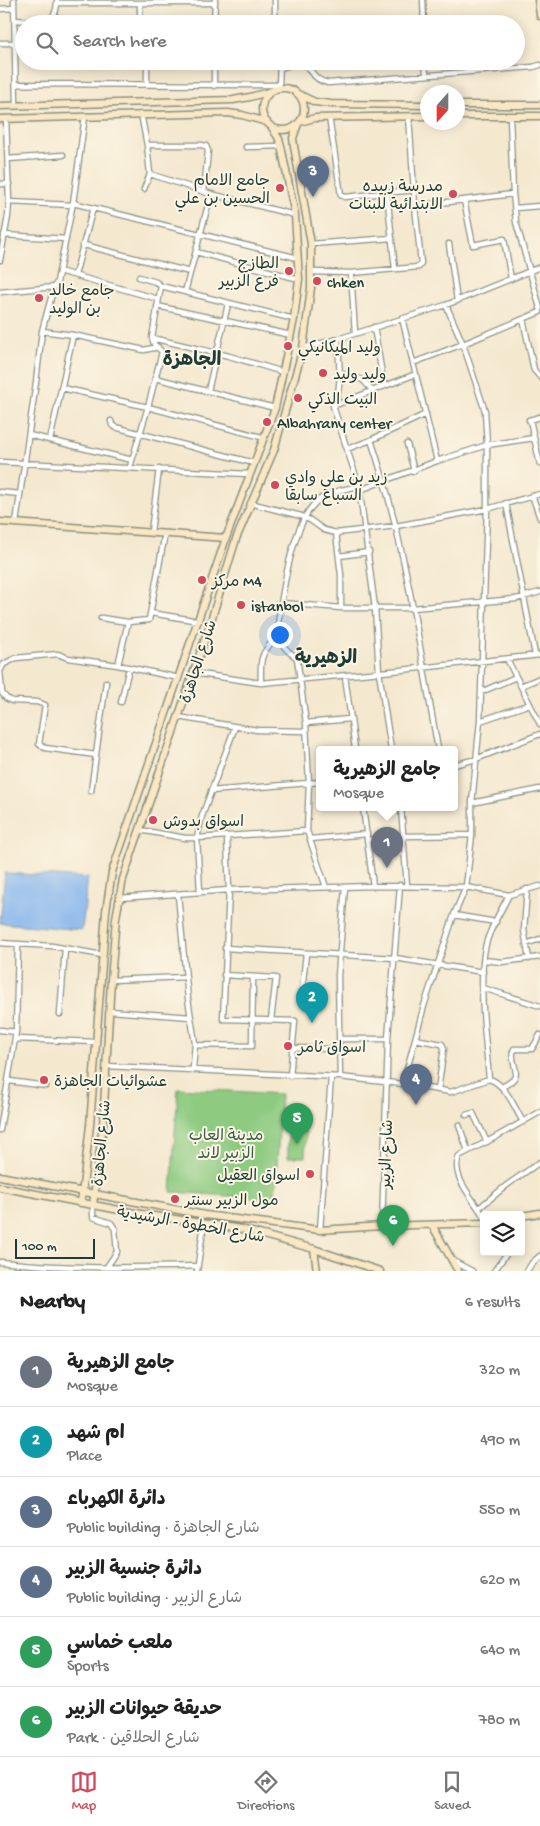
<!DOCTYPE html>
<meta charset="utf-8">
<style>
:root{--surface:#fff;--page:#f2f2f2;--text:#222;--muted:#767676;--line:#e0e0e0;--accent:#d1495b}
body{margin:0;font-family:"Gochi Hand","Playpen Sans Arabic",sans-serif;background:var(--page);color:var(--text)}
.controls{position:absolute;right:15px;bottom:15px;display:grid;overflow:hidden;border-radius:5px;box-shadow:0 2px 12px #0003}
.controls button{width:45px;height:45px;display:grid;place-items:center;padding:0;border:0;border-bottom:1px solid var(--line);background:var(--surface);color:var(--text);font:25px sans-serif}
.compass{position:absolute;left:420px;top:85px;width:45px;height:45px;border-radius:50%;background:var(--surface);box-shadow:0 2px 12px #0003;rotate:201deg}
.scale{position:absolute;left:15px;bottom:12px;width:80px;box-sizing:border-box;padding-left:5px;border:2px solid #1f3d34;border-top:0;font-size:14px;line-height:18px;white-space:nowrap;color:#1f3d34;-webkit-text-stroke:4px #fcf5e5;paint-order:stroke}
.you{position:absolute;left:279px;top:634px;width:18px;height:18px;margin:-12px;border:4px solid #fff;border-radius:50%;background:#1a73e8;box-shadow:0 0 0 8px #1a73e833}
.badge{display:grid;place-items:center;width:32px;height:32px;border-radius:50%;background:var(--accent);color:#fff;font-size:16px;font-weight:700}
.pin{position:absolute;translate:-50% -41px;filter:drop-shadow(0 1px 2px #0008)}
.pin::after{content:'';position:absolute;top:26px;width:18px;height:15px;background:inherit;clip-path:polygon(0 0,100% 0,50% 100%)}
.popup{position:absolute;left:316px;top:746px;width:142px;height:65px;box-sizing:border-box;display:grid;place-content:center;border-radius:5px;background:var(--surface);filter:drop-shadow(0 1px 4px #0005);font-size:16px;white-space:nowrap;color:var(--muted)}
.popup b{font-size:19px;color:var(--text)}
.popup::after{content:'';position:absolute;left:50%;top:100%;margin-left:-10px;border:10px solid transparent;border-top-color:var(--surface)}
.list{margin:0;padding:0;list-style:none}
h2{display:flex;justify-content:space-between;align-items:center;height:65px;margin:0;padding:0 20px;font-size:21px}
h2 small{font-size:16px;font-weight:400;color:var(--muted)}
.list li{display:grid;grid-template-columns:32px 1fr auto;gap:15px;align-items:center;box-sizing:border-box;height:70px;padding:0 20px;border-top:1px solid var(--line)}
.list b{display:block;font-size:19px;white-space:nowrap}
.list p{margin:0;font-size:16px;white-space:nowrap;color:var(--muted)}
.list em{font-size:16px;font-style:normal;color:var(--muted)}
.icon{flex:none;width:28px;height:28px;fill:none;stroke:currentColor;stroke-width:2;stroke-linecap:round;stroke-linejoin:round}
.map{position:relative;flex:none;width:540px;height:1271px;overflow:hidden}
.search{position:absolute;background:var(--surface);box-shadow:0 2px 12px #0003;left:15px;right:15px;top:15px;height:55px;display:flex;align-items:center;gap:12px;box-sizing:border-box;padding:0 18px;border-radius:28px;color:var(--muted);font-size:19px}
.sheet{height:485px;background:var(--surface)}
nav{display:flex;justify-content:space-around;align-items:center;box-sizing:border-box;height:70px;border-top:1px solid var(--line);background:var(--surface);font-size:14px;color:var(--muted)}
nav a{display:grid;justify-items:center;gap:2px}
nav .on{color:var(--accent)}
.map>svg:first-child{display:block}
.green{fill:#8ecb81;stroke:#56845a}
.water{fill:#83b4ee;stroke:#517891}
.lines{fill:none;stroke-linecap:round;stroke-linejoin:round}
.street-casing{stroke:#8a9282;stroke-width:7}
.secondary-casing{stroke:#8a9282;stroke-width:9}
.street{stroke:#fff;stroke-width:4.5}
.secondary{stroke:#fae7c3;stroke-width:6}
.poi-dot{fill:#d1495b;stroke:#fcf5e5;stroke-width:2}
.labels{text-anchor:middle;stroke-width:4;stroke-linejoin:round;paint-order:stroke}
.poi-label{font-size:16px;fill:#1f3d34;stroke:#fcf5e5;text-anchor:start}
.street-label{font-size:16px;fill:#1f3d34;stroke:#fcf5e5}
.park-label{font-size:16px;fill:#3b6047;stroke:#fcf5e5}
.quarter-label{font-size:19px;font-weight:bold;fill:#1f3d34;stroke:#fcf5e5}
</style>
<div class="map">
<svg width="540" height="1271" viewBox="0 0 540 1271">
<rect width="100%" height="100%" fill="#fcf5e5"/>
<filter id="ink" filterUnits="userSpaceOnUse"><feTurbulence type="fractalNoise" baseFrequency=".02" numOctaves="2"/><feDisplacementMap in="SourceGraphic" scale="10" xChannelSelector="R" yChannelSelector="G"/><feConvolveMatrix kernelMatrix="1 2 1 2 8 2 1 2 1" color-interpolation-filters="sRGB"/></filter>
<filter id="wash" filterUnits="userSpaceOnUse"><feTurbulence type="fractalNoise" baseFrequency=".0096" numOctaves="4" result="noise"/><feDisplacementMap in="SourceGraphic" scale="20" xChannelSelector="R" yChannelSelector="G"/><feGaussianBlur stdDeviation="1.12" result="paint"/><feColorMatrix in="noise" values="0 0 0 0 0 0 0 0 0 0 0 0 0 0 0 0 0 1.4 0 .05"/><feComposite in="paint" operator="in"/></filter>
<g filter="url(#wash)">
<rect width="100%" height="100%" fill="#f4e8cf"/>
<!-- green -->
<path class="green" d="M178,1088L281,1094L275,1199L171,1192Z
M306,1131L305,1157H288V1132Z"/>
<!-- water -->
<path class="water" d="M5,873L88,878L82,930L0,923Z"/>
</g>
<g filter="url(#ink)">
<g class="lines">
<!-- street casing -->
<g class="street-casing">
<path id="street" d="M14,0L16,105
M423,0L424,24
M58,3H215
M140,3V24
M0,9L14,8
M15,20C35,21 57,29 57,1
M214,24L215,0
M275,24V0
M0,43H15
M147,61V85
M425,61L426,75
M281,68C318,54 303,78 328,83L533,67L540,65
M16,84L279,85
M214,86V61
M279,88L280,61
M141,114L147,145L150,174L144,189
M510,116L513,194L516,222L540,308
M329,117L341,195L345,197L414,190
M147,145H201L206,146L208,151L204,192
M246,147L281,146
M8,159L63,155
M150,174L211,194L295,215
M0,184H9
M387,193L395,269
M464,200L473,245L504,239L511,279
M9,202L72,205
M73,203L298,258
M415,206L513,194
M515,208L540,206
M4,235L66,239
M311,244L392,238
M449,244L457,301
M84,245L190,272
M196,252L299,279
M0,260L8,216L9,202L6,118
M59,271L158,299
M312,272L351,273L419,267L421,263L415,206L409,116
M351,273L355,333
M75,275L93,208
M139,277L156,282L161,286L294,319
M0,292L54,287L57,282L73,203L85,116
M185,292L211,194
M157,306L291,335
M402,318L437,461
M523,319L534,370L540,377
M374,327L384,386
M42,331L73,335L144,350L158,347
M152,338L229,356L283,372
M338,339C338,361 344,386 333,406L359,486L375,608L379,672L391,749
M303,348L338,339L446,305L540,267
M413,363L463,344L540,312
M339,372L363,380L372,390
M155,378L275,408
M62,388L148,407L265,438
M208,391L228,304
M333,406L416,374
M529,420L540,417
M530,420L540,464
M111,421L112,425L115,427L254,463
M29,435L132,460
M50,440L73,335
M371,440C405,540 419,646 438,749
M407,444L414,471
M347,449L371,440L426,414
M0,462L249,474
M130,467L148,407L162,352L154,344L152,338L161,286
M360,490L437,461L487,445L534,438
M0,492L20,494
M532,495L540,518
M250,503L301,516L310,520L324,530L336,533L396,526L487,509L540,494
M506,503L535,655
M16,523L36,382L42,331L54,287
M151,532L159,469
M336,533L341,575V608
M339,556L369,552
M281,603L341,608H412L516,599L540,592
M151,613L199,621
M101,618L128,622L149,620L165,533
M507,659L540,724
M118,665L128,622
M193,673L261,683L392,671L540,655
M345,676L355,749
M261,683C260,661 260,653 276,638
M521,686L540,678
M481,692L516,677
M121,702L129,668
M178,717L257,730L306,731
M480,721L530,704
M306,723L350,719
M96,755L45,748L39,744L45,705L37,702L12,701L6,698L2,693L0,671L4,664L16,658L58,654L68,658L118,665L179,678
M454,765L476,759L540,734
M91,791L106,682
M211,791L320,782
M472,803L540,789
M363,807L373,886
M401,807L407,886
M140,830L185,838H197L307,831
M227,837L229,890L223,1019L295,1021L290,1076
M310,839L367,834
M368,840L404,836L472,835
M326,887L307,831L309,783L306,723L297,658L288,651L276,638C281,603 290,527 316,502C328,492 345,489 359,486
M527,889L524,930L529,959
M200,892L197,838L202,816L235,727
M178,895L188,999L195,1043L193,1069
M119,898L229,890L373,886L466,887L509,895L540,886
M454,915L496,922
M0,943L52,946L102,955
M526,944L540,939
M225,948L395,958L483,972
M484,960L502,962L540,957
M224,975L276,978L271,1020
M111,980L186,977
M483,988L540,1006
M302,991L306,953
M110,1011L191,1017
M60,1014L65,949
M0,1030L16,1032
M15,1039L96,1042
M340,1039H388
M415,1039L442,1044L444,1048L438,1090
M195,1045L252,1046L253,977
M293,1048L339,1049
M106,1066L340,1077L403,1084L451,1092L489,1079C505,1083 515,1108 523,1122
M340,1077L338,976L345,887
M489,1079C486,1040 477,981 486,944C490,928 502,909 509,895
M9,1081L46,1086
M403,1084L424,1006L454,915L466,887L472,835V803L480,721L487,509V445L485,411L463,344L446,305
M502,1087C529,1074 507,1065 514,1049H532L540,1035
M466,1115L473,1113L487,1142
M459,1125L468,1151
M0,1130L16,1032L18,944
M93,1205V1217L111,1223L115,1229L117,1252L106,1268
M479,1208L507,1185L540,1162
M484,1217C474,1199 450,1177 459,1156L494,1138L540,1112
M382,1226L388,1039L400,885
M320,1230L331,1077
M0,1262C66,1269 131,1268 197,1266
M455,1262L472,1271
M197,1271L204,1224
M494,1271L508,1252
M527,1271L532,1263L540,1256"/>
</g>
<!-- secondary casing -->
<g class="secondary-casing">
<path id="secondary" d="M538,0L540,16
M262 109a21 21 0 1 1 42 0a21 21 0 1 1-42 0Z
M298,94L315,102L331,104L428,105
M458,105H540
M0,106L233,100L250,97L272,91
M458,116H540
M0,119L228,113L242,115L267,122
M299,122L315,118L428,116
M0,522L226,538
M0,1176L205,1215L320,1230L382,1226L484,1223
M0,1187L135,1213L241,1229L314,1249L380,1271
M81,1203L90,1125L106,911L112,872L226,538L275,408L294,319L299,279L295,215L281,146L279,139L271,126
M93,1205L103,1125L111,980L116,918L123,879L210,624L236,539L274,450L303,348L311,288V244L294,146L293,138L298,124
M521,1216L540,1213
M432,1225L458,1271
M314,1249L317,1271"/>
</g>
<!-- street -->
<use href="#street" class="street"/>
<!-- secondary -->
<use href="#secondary" class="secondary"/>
</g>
</g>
<!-- markers -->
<g class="poi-dot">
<circle cx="280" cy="188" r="5"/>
<circle cx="453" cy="194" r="5"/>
<circle cx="289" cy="271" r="5"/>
<circle cx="317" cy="281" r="5"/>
<circle cx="39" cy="298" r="5"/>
<circle cx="288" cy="346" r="5"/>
<circle cx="323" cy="373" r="5"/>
<circle cx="298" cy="398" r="5"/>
<circle cx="267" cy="422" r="5"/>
<circle cx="275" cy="485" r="5"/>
<circle cx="202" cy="580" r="5"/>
<circle cx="241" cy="605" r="5"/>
<circle cx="153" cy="820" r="5"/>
<circle cx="288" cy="1046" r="5"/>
<circle cx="44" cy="1080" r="5"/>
<circle cx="310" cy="1174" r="5"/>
<circle cx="175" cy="1199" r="5"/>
</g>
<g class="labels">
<!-- poi labels -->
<g class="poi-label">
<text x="270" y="185" text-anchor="end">جامع الامام<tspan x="270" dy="18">الحسين بن علي</tspan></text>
<text x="443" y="191" text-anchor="end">مدرسة زبيده<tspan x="443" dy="18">الابتدائية للبنات</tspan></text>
<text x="279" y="268" text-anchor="end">الطازج<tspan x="279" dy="18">فرع الزبير</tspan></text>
<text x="327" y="287">chken</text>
<text x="49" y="295">جامع خالد<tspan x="49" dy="18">بن الوليد</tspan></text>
<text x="298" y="352">وليد الميكانيكي</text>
<text x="333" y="379">وليد وليد</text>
<text x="308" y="404">البيت الذكي</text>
<text x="277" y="428">Albahrany center</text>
<text x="285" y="482">زيد بن علي وادي<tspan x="285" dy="18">السباع سابقا</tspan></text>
<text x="212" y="586">مركز M4</text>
<text x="251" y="611">istanbol</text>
<text x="163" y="826">اسواق بدوش</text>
<text x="298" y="1052">اسواق ثامر</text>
<text x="54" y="1086">عشوائيات الجاهزة</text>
<text x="300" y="1180" text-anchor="end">اسواق العقيل</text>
<text x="185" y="1205">مول الزبير سنتر</text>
</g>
<!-- street labels -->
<g class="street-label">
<text transform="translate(197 661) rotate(-72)" y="6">شارع الجاهزة</text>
<text transform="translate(100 1143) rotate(-85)" y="6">شارع الجاهزة</text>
<text transform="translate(385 1154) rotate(-88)" y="6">شارع الزبير</text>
<text transform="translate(191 1223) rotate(10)" y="6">شارع الخطوة - الرشيدية</text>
</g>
<!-- park labels -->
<g class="park-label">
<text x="226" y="1140">مدينة العاب<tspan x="226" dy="18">الزبير لاند</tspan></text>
</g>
<!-- quarter labels -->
<g class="quarter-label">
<text x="192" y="365">الجاهزة</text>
<text x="326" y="663">الزهيرية</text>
</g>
</g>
</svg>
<div class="controls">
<button><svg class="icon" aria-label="layers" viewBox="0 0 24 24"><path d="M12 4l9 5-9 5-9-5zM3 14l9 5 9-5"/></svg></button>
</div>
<svg class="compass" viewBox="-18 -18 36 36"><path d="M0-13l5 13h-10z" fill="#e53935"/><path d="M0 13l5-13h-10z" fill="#767676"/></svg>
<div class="scale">100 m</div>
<div class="you"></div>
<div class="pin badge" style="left:387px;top:868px;background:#6b7280">1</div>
<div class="popup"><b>جامع الزهيرية</b>Mosque</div>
<div class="pin badge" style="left:312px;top:1023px;background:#0f9aa8">2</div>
<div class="pin badge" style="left:313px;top:197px;background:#5c6f8a">3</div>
<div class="pin badge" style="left:416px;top:1105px;background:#5c6f8a">4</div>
<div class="pin badge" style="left:297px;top:1144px;background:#2e9e5b">5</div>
<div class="pin badge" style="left:393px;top:1246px;background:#2e9e5b">6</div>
<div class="search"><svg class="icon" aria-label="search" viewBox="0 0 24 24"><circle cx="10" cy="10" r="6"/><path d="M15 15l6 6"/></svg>Search here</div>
</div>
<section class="sheet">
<h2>Nearby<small>6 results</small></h2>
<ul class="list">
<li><span class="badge" style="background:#6b7280">1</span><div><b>جامع الزهيرية</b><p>Mosque</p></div><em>320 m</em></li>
<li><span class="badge" style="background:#0f9aa8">2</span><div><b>ام شهد</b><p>Place</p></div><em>490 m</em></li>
<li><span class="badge" style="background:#5c6f8a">3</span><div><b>دائرة الكهرباء</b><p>Public building · شارع الجاهزة</p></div><em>550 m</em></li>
<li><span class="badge" style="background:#5c6f8a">4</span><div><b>دائرة جنسية الزبير</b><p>Public building · شارع الزبير</p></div><em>620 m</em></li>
<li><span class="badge" style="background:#2e9e5b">5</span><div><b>ملعب خماسي</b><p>Sports</p></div><em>640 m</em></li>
<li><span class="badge" style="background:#2e9e5b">6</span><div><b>حديقة حيوانات الزبير</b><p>Park · شارع الحلاقين</p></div><em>780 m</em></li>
</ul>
</section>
<nav>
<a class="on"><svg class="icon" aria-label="map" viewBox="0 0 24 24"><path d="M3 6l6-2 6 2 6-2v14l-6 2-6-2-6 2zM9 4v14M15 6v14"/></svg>Map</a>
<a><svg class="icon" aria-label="directions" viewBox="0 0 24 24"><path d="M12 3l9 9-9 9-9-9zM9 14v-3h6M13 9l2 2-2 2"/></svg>Directions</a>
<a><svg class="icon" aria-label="saved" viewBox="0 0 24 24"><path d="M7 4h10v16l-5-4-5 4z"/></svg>Saved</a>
</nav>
